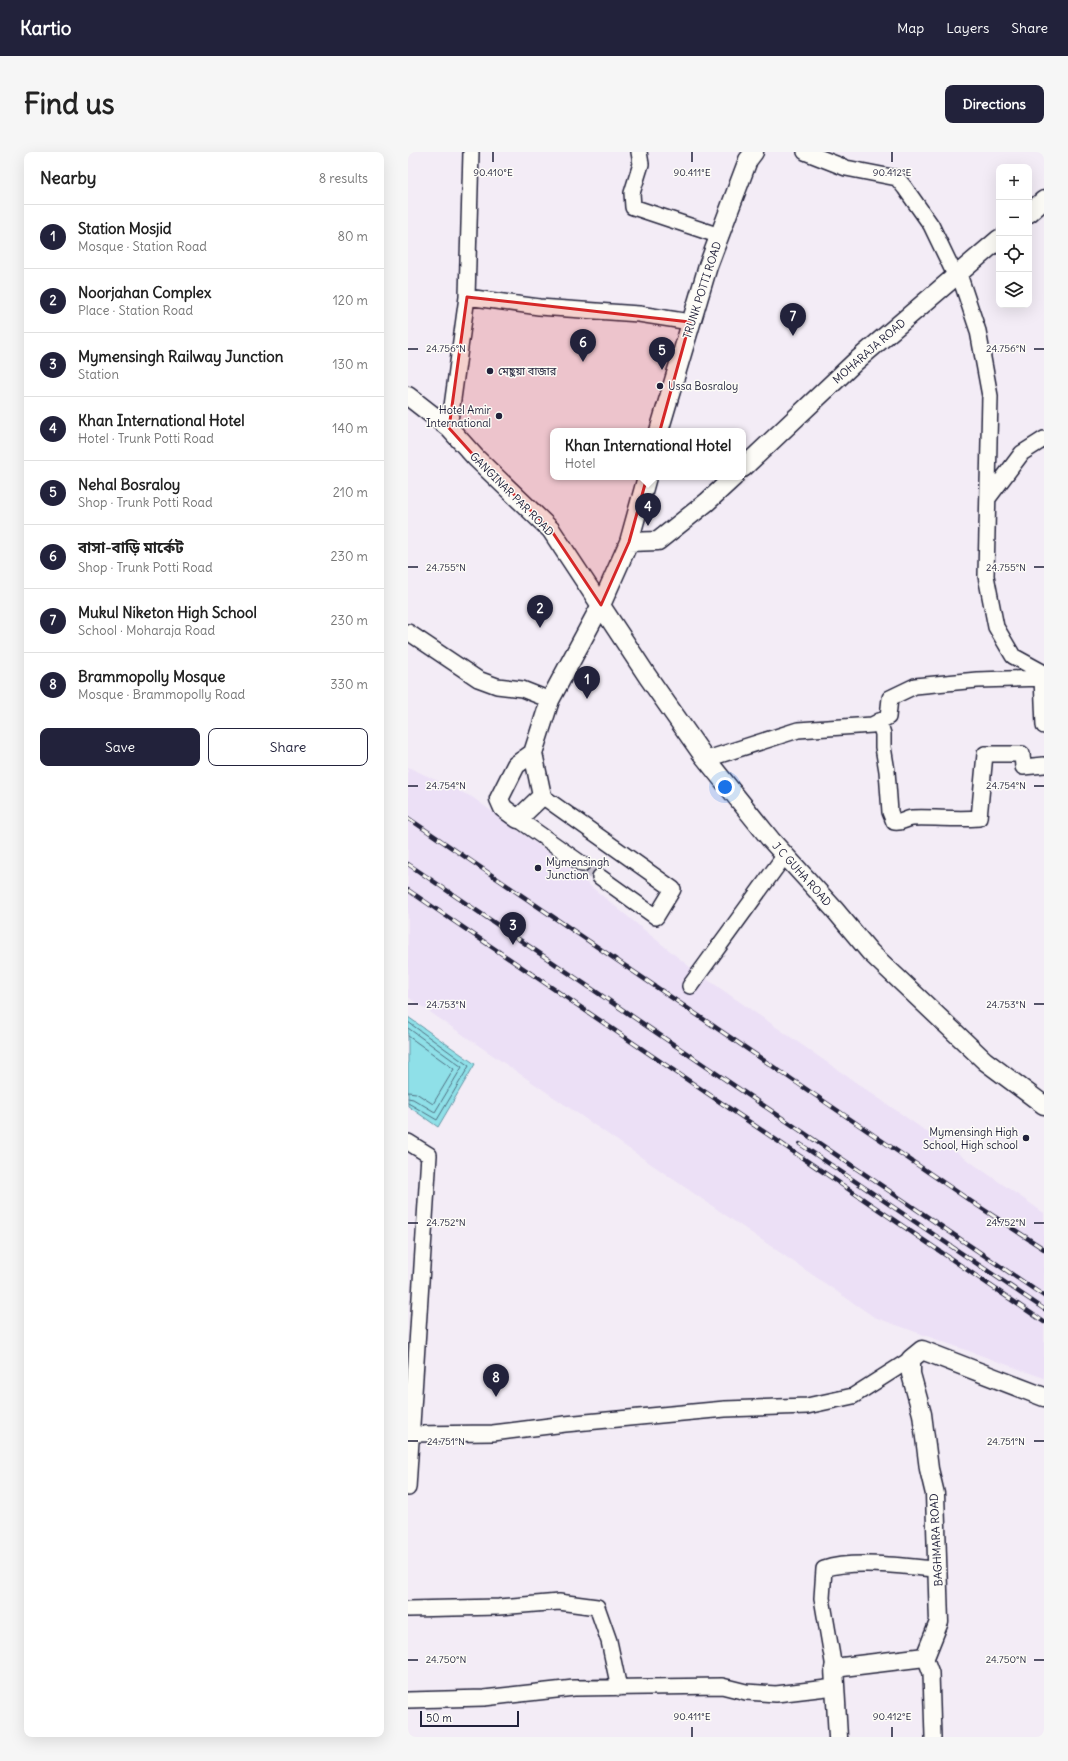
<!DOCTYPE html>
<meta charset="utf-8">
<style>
:root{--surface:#fff;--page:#f6f6f6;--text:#222;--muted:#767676;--line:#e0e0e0;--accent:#22223b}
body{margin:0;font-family:Delius,"Noto Sans Bengali",sans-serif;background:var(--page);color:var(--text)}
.controls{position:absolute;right:12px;top:12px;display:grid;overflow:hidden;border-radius:8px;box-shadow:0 4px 16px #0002}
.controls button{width:36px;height:36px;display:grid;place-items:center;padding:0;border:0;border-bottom:1px solid var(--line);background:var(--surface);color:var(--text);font:20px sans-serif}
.scale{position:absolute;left:12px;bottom:10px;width:99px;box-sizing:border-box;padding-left:4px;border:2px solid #22223b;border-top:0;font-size:11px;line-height:14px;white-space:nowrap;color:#22223b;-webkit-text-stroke:3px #fdfcf7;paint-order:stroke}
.you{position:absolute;left:317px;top:635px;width:14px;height:14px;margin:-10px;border:3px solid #fff;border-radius:50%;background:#1a73e8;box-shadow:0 0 0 6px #1a73e833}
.badge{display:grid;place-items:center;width:26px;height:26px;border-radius:50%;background:var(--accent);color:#fff;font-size:13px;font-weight:700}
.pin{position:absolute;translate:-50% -33px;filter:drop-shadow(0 1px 2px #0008)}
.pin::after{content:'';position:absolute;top:21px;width:14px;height:12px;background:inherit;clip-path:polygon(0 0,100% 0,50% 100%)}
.popup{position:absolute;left:142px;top:276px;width:196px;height:52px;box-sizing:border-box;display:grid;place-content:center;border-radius:8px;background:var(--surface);filter:drop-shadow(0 1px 3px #0005);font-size:13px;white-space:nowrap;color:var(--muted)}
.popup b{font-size:15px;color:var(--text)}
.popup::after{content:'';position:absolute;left:50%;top:100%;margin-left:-8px;border:8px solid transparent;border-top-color:var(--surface)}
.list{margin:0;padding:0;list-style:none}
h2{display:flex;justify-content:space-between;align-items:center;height:52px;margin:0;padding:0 16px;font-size:17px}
h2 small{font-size:13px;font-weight:400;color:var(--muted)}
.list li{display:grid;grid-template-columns:26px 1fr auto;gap:12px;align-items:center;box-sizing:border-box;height:64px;padding:0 16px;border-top:1px solid var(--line)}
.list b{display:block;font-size:15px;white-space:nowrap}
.list p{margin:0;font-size:13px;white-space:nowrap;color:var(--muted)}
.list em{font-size:13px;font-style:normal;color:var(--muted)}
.actions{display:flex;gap:8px;padding:12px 16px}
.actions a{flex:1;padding:9px 0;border:1px solid var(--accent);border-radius:8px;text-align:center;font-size:14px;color:var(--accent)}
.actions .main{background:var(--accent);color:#fff}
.icon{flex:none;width:22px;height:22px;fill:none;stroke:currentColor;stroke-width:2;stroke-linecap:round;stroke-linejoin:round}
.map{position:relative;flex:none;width:636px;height:1585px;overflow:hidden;border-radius:8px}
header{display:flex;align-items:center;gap:24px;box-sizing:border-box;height:56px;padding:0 20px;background:var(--accent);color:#fff}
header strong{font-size:19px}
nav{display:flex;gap:22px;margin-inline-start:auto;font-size:14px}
.intro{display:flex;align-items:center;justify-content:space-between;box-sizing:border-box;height:96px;padding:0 24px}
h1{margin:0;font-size:28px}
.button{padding:10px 18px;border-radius:8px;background:var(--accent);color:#fff;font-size:14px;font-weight:700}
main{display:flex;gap:24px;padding:0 24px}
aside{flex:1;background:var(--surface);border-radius:8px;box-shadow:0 4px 16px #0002}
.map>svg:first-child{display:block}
.built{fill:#ece0f6}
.water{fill:#8fe0e8;stroke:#6394a3}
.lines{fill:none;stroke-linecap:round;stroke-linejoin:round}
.shore{stroke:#4e6e80;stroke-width:1}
.minor-tunnel{stroke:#c9c4d1;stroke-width:15;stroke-dasharray:15 8;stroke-linecap:butt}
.minor-casing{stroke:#22223b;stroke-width:18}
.tertiary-casing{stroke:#22223b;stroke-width:21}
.minor{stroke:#fdfcf7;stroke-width:15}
.tertiary{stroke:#fdfcf7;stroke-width:18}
.rail-casing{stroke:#22223b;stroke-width:4.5}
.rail{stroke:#fdfcf7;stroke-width:3;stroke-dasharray:9;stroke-linecap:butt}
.marked{fill:#d62828;fill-opacity:0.2;stroke:#d62828;stroke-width:3;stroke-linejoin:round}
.ticks{fill:none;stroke:#22223b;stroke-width:1.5}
.poi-dot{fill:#22223b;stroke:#fdfcf7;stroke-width:1.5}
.labels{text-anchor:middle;stroke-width:3;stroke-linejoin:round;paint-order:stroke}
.street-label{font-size:11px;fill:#22223b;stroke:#fdfcf7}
.poi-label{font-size:11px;fill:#22223b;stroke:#fdfcf7;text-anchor:start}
.ticks-label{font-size:10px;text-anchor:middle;fill:#22223b;stroke:#fdfcf7;stroke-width:3;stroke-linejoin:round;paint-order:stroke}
</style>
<header>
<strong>Kartio</strong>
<nav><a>Map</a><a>Layers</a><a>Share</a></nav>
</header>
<div class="intro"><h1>Find us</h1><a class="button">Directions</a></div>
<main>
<aside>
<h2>Nearby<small>8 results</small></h2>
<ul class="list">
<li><span class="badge">1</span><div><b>Station Mosjid</b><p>Mosque · Station Road</p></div><em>80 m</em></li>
<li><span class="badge">2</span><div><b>Noorjahan Complex</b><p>Place · Station Road</p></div><em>120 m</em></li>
<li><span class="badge">3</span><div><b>Mymensingh Railway Junction</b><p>Station</p></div><em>130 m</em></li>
<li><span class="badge">4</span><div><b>Khan International Hotel</b><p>Hotel · Trunk Potti Road</p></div><em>140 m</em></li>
<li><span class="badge">5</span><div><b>Nehal Bosraloy</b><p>Shop · Trunk Potti Road</p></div><em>210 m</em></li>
<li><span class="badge">6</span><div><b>বাসা-বাড়ি মার্কেট</b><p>Shop · Trunk Potti Road</p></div><em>230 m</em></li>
<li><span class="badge">7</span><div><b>Mukul Niketon High School</b><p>School · Moharaja Road</p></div><em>230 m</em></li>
<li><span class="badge">8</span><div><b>Brammopolly Mosque</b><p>Mosque · Brammopolly Road</p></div><em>330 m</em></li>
</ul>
<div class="actions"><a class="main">Save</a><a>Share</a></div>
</aside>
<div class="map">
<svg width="636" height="1585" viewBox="0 0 636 1585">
<rect width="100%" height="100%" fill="#f3ecf6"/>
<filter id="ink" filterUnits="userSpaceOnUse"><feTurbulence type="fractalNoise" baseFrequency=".025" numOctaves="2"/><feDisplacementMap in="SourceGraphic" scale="8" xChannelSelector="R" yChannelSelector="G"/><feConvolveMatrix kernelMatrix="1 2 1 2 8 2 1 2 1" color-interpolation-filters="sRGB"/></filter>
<g filter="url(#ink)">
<!-- built -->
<path class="built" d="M0,615L64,645L148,706L283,816L636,1061V1226L466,1165L0,845Z"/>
<!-- water -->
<path class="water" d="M0,865L67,912L30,975L0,954Z"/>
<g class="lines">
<!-- shore -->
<path class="shore" d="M0,870L61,914L29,968L0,951
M0,876L54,915L27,960L5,947L0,946
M0,884L46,917L25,952L8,941L0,940"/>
<!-- minor-tunnel -->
<path class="minor-tunnel" d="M174,712L192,725"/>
<!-- minor casing -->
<g class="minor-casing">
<path id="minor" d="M231,0L233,12L224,41L225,55L312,84
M397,0L438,16L489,26L497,36L523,73L548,125
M551,122L570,179L582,244L578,424L588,475L605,504L636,521
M59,145L131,155L231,162L282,170
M41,276L59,145L63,0
M581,345L614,301L636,287
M0,480L70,527L89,534L114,537L142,548
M634,526L636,574
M471,569L475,582V595L479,619L482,660L486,670C492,672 497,667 504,666C526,665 548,668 571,666L577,602H614L615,615L636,613
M299,607L390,578L464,573L480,565L482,546L507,534L569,528L636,526
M134,644L265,737L248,765L192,725
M110,667L174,712
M282,834L377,703
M0,990L21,1003L0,1336
M2,1282L85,1281L157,1272L317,1257L399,1254L445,1244L503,1207
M0,1457L91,1455L151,1450L189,1455L201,1489L211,1536
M517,1505L523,1521L525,1585
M426,1516L414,1446L416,1417C445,1407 498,1415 530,1417
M0,1548L76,1546L166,1536L314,1534L338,1540L368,1542L427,1535"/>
</g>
<!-- tertiary casing -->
<g class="tertiary-casing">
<path id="tertiary" d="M621,61L636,48
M0,244L41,276L68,306L143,378L240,525L294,602L363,688L426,757L462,800L577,909L636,953
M251,279L300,114L340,8L346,0
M335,316L447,210L591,87
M221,390L239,325
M125,601L108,613L91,647L95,656L110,667L134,644L125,601L142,548L193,453L221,390L250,389L299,350L326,325
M430,1585L426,1516L517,1505L531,1470L527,1342L521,1317L514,1262L503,1222V1207L514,1198L636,1245"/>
</g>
<!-- minor -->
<use href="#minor" class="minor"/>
<!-- tertiary -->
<use href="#tertiary" class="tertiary"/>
<!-- rail casing -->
<g class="rail-casing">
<path id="rail" d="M0,666L564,1050L636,1097
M0,712L636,1144
M0,738L636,1170
M392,992L636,1157"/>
</g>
<!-- rail -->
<use href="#rail" class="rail"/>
</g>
</g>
<!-- marked area -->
<path class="marked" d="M59,145L282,170L221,390L193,453L143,378L68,306L41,276Z"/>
<!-- ticks -->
<path class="ticks" d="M85,0V10M284,0V10M484,0V10M0,197H10M626,197H636M0,415H10M626,415H636M0,634H10M626,634H636M0,852H10M626,852H636M0,1071H10M626,1071H636M0,1289H10M626,1289H636M0,1508H10M626,1508H636M284,1575V1585M484,1575V1585"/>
<!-- markers -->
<g class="poi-dot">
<circle cx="82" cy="219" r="4"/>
<circle cx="252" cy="234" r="4"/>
<circle cx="91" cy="264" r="4"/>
<circle cx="130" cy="716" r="4"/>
<circle cx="618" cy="986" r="4"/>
</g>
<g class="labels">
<!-- street labels -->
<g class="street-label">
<text transform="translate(294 138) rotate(-72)" y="4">TRUNK POTTI ROAD</text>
<text transform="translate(461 199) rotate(-41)" y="4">MOHARAJA ROAD</text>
<text transform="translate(104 342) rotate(45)" y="4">GANGINAR PAR ROAD</text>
<text transform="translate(394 722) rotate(48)" y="4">J C GUHA ROAD</text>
<text transform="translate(528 1388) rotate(-93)" y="4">BAGHMARA ROAD</text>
</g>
<!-- poi labels -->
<g class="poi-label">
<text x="90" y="223">মেছুয়া বাজার</text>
<text x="260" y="238">Ussa Bosraloy</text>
<text x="83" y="262" text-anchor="end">Hotel Amir<tspan x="83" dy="13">International</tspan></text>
<text x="138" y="714">Mymensingh<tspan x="138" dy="13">Junction</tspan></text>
<text x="610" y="984" text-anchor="end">Mymensingh High<tspan x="610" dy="13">School, High school</tspan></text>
</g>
</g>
<g class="ticks-label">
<text x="85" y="24">90.410°E</text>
<text x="284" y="24">90.411°E</text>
<text x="484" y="24">90.412°E</text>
<text x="38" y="200">24.756°N</text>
<text x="598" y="200">24.756°N</text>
<text x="38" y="419">24.755°N</text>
<text x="598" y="419">24.755°N</text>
<text x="38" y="637">24.754°N</text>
<text x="598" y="637">24.754°N</text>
<text x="38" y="856">24.753°N</text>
<text x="598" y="856">24.753°N</text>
<text x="38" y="1074">24.752°N</text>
<text x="598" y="1074">24.752°N</text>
<text x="38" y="1293">24.751°N</text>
<text x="598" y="1293">24.751°N</text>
<text x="38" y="1511">24.750°N</text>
<text x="598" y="1511">24.750°N</text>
<text x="284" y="1568">90.411°E</text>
<text x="484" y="1568">90.412°E</text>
</g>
</svg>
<div class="controls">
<button>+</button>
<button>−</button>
<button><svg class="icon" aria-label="locate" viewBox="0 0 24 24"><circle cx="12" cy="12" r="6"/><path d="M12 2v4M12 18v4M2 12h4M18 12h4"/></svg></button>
<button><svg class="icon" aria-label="layers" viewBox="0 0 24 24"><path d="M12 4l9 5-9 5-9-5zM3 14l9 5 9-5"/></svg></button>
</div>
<div class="scale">50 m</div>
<div class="you"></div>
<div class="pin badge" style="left:179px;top:547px">1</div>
<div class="pin badge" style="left:132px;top:476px">2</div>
<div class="pin badge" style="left:105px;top:793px">3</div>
<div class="pin badge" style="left:240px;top:374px">4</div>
<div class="popup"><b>Khan International Hotel</b>Hotel</div>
<div class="pin badge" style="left:254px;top:218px">5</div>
<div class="pin badge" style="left:175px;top:210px">6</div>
<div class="pin badge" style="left:385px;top:184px">7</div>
<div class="pin badge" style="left:88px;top:1245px">8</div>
</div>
</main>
